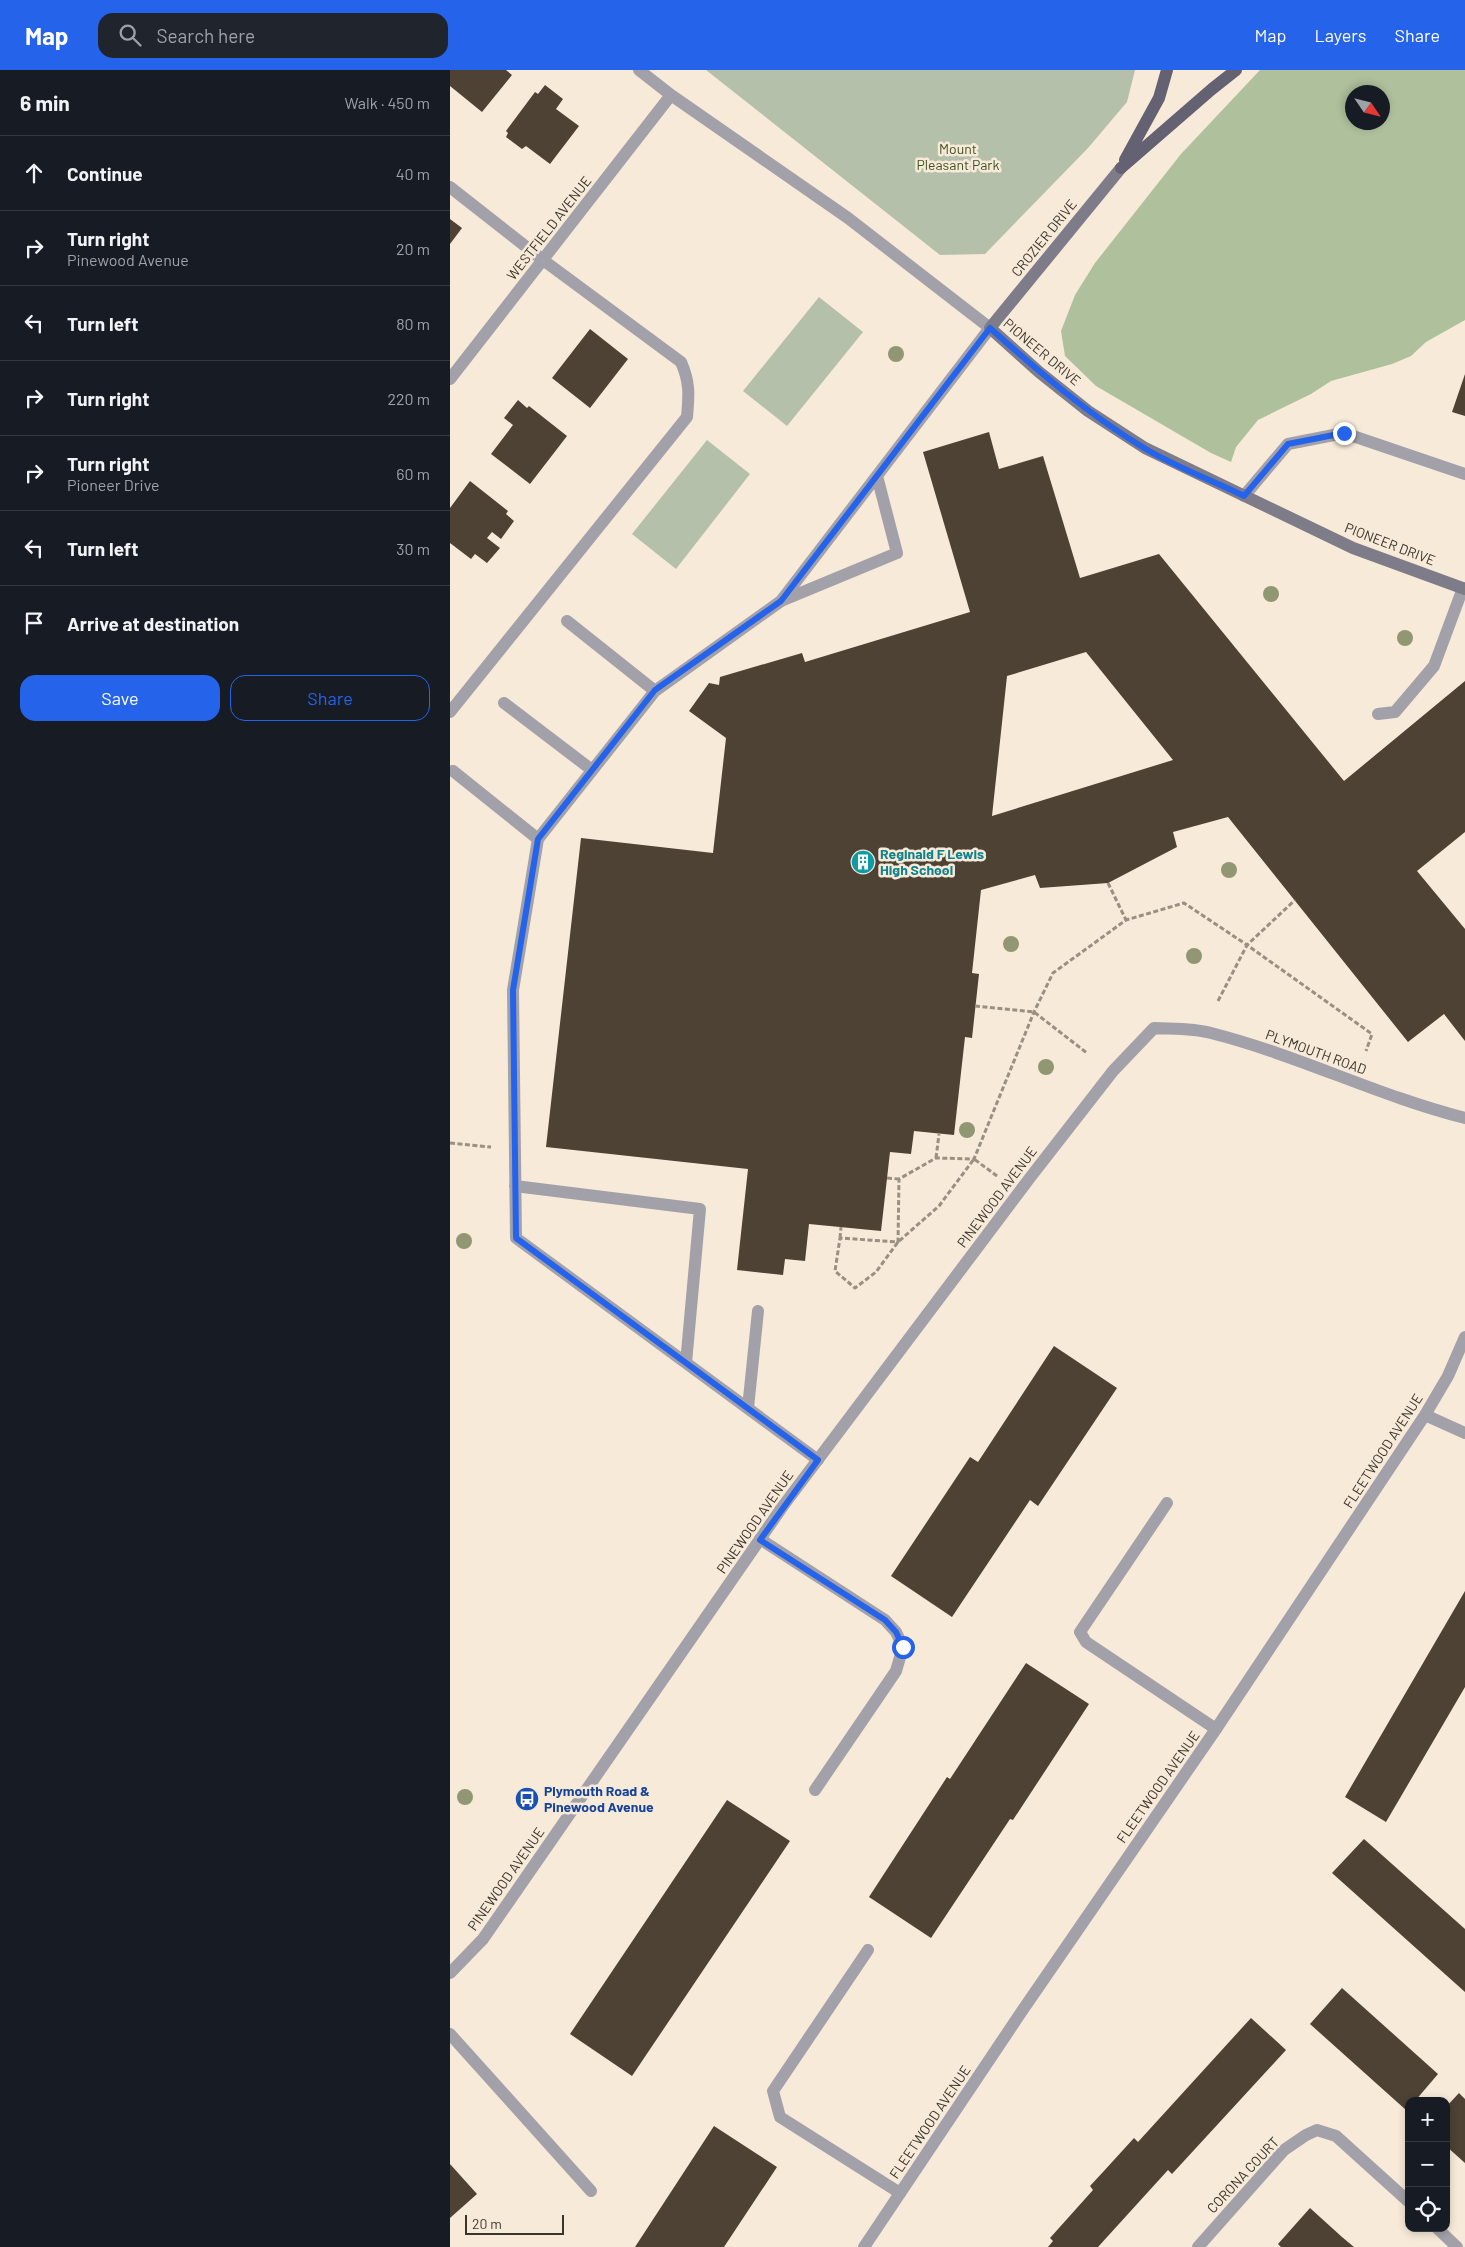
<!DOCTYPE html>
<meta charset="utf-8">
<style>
:root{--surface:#171b24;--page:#20242c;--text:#f1f3f6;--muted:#9ea1a6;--line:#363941;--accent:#2563eb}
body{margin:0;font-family:Barlow,sans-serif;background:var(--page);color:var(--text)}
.controls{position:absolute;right:15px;bottom:15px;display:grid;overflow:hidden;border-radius:10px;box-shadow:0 2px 8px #0003}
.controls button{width:45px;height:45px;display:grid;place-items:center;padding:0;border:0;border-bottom:1px solid var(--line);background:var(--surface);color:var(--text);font:25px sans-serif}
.compass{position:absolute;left:895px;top:15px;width:45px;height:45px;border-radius:50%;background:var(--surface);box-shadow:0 2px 8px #0003;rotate:125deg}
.scale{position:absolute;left:15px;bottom:12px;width:99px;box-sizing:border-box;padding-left:5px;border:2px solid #3a352d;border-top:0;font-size:14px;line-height:18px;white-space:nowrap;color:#3a352d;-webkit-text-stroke:4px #f7ead8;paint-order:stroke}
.stop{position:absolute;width:15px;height:15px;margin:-11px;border:4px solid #2563eb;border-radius:50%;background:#fff}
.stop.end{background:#2563eb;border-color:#fff;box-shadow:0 1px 5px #0008}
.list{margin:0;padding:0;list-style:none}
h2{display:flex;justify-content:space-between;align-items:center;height:65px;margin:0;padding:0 20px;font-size:21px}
h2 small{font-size:16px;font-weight:400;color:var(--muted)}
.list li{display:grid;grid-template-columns:32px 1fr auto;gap:15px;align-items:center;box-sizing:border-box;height:75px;padding:0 20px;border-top:1px solid var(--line)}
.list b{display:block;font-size:19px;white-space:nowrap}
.list p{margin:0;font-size:16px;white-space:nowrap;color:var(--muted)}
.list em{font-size:16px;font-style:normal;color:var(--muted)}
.actions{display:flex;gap:10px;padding:15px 20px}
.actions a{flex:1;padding:11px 0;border:1px solid var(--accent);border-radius:15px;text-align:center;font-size:18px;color:var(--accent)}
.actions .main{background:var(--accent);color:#fff}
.icon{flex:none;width:28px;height:28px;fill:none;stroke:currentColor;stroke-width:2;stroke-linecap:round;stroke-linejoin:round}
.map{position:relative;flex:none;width:1015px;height:2177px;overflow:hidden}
header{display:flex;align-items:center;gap:30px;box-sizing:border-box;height:70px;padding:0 25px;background:var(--accent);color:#fff}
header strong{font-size:24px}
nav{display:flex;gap:28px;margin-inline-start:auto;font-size:18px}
.search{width:350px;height:45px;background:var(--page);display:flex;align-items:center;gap:12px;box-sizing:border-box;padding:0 18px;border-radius:15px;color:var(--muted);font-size:19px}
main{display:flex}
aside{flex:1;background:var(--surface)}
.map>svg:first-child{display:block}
.green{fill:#b5c0ab}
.forest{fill:#afc09d;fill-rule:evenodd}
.building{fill:#4d4233;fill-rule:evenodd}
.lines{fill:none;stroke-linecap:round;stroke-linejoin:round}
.path{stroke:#999083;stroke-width:3;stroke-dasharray:5 2.5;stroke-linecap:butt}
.lane{stroke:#a2a1a9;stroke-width:12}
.street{stroke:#a2a1a9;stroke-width:12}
.secondary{stroke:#7e7c89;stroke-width:12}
.primary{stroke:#646272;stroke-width:12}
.tree{fill:#919773}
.route{stroke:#2563eb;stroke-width:6}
.labels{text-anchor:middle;stroke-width:5;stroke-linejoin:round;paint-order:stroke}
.park-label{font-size:14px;fill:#3d5320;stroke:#f7ead8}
.street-label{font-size:14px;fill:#3a352d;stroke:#f7ead8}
.culture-label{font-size:14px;font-weight:bold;fill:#0d838f;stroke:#f7ead8;text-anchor:start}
.transit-label{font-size:14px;font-weight:bold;fill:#164399;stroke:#f7ead8;text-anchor:start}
</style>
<header>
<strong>Map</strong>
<div class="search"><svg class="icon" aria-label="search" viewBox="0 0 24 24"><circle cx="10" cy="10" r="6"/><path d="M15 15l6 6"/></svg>Search here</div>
<nav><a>Map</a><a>Layers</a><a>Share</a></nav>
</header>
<main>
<aside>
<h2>6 min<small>Walk · 450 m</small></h2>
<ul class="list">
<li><svg class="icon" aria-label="ahead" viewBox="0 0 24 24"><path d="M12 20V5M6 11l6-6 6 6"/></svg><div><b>Continue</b></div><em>40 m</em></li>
<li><svg class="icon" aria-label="right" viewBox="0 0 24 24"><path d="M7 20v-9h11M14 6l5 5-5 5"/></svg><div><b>Turn right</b><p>Pinewood Avenue</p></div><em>20 m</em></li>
<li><svg class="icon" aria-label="left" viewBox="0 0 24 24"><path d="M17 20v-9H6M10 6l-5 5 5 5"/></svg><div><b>Turn left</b></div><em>80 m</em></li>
<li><svg class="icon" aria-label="right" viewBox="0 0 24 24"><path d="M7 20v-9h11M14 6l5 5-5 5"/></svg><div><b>Turn right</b></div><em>220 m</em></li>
<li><svg class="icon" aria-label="right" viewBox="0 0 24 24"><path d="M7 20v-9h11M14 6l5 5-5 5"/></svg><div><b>Turn right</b><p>Pioneer Drive</p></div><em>60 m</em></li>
<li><svg class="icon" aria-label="left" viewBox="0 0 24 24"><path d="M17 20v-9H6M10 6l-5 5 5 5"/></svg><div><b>Turn left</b></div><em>30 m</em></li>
<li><svg class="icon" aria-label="arrive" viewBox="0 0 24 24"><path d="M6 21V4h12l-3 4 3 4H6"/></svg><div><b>Arrive at destination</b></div></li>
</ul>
<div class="actions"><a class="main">Save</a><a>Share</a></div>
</aside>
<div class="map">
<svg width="1015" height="2177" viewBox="0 0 1015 2177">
<rect width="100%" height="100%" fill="#f7ead8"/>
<!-- green -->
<path class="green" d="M256,0H685L677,32L638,78L535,184L490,185Z
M369,227L413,262L337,356L293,321Z
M257,370L300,404L226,499L182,464Z"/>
<!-- forest -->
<path class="forest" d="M810,0H1015V250L976,272L961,286L942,294L881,311L861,324L808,350L786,377L781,392L761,383L646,316L615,286L611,261L625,225L645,193L731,84ZM902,22H932V52H902Z"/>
<!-- building -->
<path class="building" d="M0,0H56L62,5L32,42L0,16Z
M95,15L113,29L106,39L129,56L100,94L76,76L72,79L56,67L58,63L56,61L85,22L88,24Z
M0,149L12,158L0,174Z
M140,259L178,289L140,338L102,308Z
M1015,304V346L1002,342Z
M68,330L77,338L79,336L117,366L80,414L41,384L63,355L54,348Z
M539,362L549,399L593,386L630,508L709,484L894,711L1015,611V762L967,801L1015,859V971L994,944L958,972L778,747L723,762L727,777L658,813L590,818L585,805L531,820L522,903L529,904L522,968L515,967L504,1065L464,1061L461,1084L440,1082L431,1161L359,1154L355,1191L335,1189L333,1205L287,1200L298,1099L96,1077L131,768L263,783L276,668L239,641L259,613L269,615L270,607L352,583L355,592L520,542L473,382ZM636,582L723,690L542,746L557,606Z
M20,411L58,441L56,444L64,451L51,469L42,462L37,468L50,478L37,493L25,484L21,489L0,473V438Z
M604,1276L667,1318L588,1436L580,1430L502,1547L441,1506L520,1387L528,1392Z
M1015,1521V1617L936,1752L895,1727Z
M576,1593L639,1634L563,1750L560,1749L481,1868L419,1827L497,1707L500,1709Z
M277,1730L340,1771L182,2006L120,1964Z
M914,1769L1015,1859V1922L882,1803Z
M892,1918L988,2004L965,2031H959V2037L956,2040L860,1954Z
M801,1948L836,1980L722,2104L718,2100L648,2177H598L603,2171L600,2168L643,2120L640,2116L653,2102L684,2068L688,2072Z
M1009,2023L1015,2029V2093L996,2076V2037Z
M264,2056L327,2097L274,2177H185Z
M0,2094L27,2124L0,2148Z
M860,2138L892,2167L904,2177H831L828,2174Z"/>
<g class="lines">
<!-- path -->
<path class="path" d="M658,813L676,850
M768,931L797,875L922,964L916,981
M525,936L584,942L637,983
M0,1073L41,1077
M486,1088L489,1064
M547,1106L524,1089L489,1136L448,1172L426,1202L405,1218L385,1201L390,1168L448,1172L449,1109L486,1088L524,1089L584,942L603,903L676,850L734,833L797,875L845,830
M437,1108L449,1109
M390,1168L391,1157"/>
<!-- lane -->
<path class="lane" d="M0,117L93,190L231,292C240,312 239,325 237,347L0,642
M794,426L838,374L894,363L1015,404
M331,531L447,483L427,406
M117,551L205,621
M54,633L142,700
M928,644L945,642L984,596L1013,518
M3,701L88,769
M65,1116L250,1139L236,1293
M298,1338L308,1241
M368,1390L66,1168L63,920L88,769L205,621L331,531L540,258
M717,1433L630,1562L636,1572L766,1659
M310,1469L435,1550L446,1562L453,1577L446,1601L365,1720
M418,1880L323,2021L330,2047L450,2123
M0,1964L141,2121"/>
<!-- street -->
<path class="street" d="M189,0L221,25L398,148L540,258
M0,309L221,25
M975,1345L1015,1363
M0,1903L33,1869L333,1436L579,1109L663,1001L704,958C723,959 743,958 761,963C848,985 928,1026 1015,1048
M987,2158L1007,2177
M414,2177L570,1944L766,1659L975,1345L998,1306L1015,1267
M748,2177L834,2080L856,2065L867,2060L886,2066L959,2132"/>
<!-- secondary -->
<path class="secondary" d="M671,98L540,258L589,302L638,341L695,378L903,478L1015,519"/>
<!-- primary -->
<path class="primary" d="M675,90L709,28L717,0
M671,98L762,19L786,0"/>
</g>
<!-- trees -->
<g class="tree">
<circle cx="446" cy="284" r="8"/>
<circle cx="821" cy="524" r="8"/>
<circle cx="955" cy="568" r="8"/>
<circle cx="779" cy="800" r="8"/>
<circle cx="561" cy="874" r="8"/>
<circle cx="744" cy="886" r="8"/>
<circle cx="596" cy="997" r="8"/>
<circle cx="517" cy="1060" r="8"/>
<circle cx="14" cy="1171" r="8"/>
<circle cx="15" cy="1727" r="8"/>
</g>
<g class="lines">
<!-- route -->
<path class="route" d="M453,1577L446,1562L435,1550L310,1470L368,1390L66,1168L63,920L88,769L205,620L331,531L540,258C589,302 638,344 694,378C726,397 761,410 794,426L838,374L894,363"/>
</g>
<!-- icons -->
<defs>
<g id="building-disc" transform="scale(1.25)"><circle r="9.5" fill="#0f9aa8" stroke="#f7ead8"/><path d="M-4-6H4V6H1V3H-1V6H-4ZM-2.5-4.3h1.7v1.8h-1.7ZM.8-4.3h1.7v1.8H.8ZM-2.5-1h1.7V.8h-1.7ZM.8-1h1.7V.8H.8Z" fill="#fff"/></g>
<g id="bus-disc" transform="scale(1.25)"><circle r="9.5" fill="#1a4fb4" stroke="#f7ead8"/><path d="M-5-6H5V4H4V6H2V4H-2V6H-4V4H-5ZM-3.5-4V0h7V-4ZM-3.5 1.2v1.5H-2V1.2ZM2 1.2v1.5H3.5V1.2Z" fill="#fff"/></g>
</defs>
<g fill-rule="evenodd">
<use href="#building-disc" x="413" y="792"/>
<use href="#bus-disc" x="77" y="1729"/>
</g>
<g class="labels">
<!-- park labels -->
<g class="park-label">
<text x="508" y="84">Mount<tspan x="508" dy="16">Pleasant Park</tspan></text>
</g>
<!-- street labels -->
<g class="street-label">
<text transform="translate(99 158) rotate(-52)" y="5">WESTFIELD AVENUE</text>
<text transform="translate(594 168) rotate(-51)" y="5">CROZIER DRIVE</text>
<text transform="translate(592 282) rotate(40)" y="5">PIONEER DRIVE</text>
<text transform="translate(940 474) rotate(21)" y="5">PIONEER DRIVE</text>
<text transform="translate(866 982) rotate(20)" y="5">PLYMOUTH ROAD</text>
<text transform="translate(547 1127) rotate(-53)" y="5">PINEWOOD AVENUE</text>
<text transform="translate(933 1381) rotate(-57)" y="5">FLEETWOOD AVENUE</text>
<text transform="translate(305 1452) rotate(-55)" y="5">PINEWOOD AVENUE</text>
<text transform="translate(708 1717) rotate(-55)" y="5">FLEETWOOD AVENUE</text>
<text transform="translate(56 1809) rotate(-55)" y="5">PINEWOOD AVENUE</text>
<text transform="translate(480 2052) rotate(-56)" y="5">FLEETWOOD AVENUE</text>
<text transform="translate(793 2105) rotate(-47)" y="5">CORONA COURT</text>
</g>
<!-- culture labels -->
<g class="culture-label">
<text x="430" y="789">Reginald F Lewis<tspan x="430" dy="16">High School</tspan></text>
</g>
<!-- transit labels -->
<g class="transit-label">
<text x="94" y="1726">Plymouth Road &amp;<tspan x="94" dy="16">Pinewood Avenue</tspan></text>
</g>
</g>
</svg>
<div class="controls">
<button>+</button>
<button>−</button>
<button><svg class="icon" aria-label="locate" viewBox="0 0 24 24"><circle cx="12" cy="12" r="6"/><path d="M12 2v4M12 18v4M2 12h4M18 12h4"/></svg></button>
</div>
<svg class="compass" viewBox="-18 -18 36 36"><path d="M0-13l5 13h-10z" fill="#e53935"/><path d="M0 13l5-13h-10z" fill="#9ea1a6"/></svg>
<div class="scale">20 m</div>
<div class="stop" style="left:453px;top:1577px"></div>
<div class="stop end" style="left:894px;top:363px"></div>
</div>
</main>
